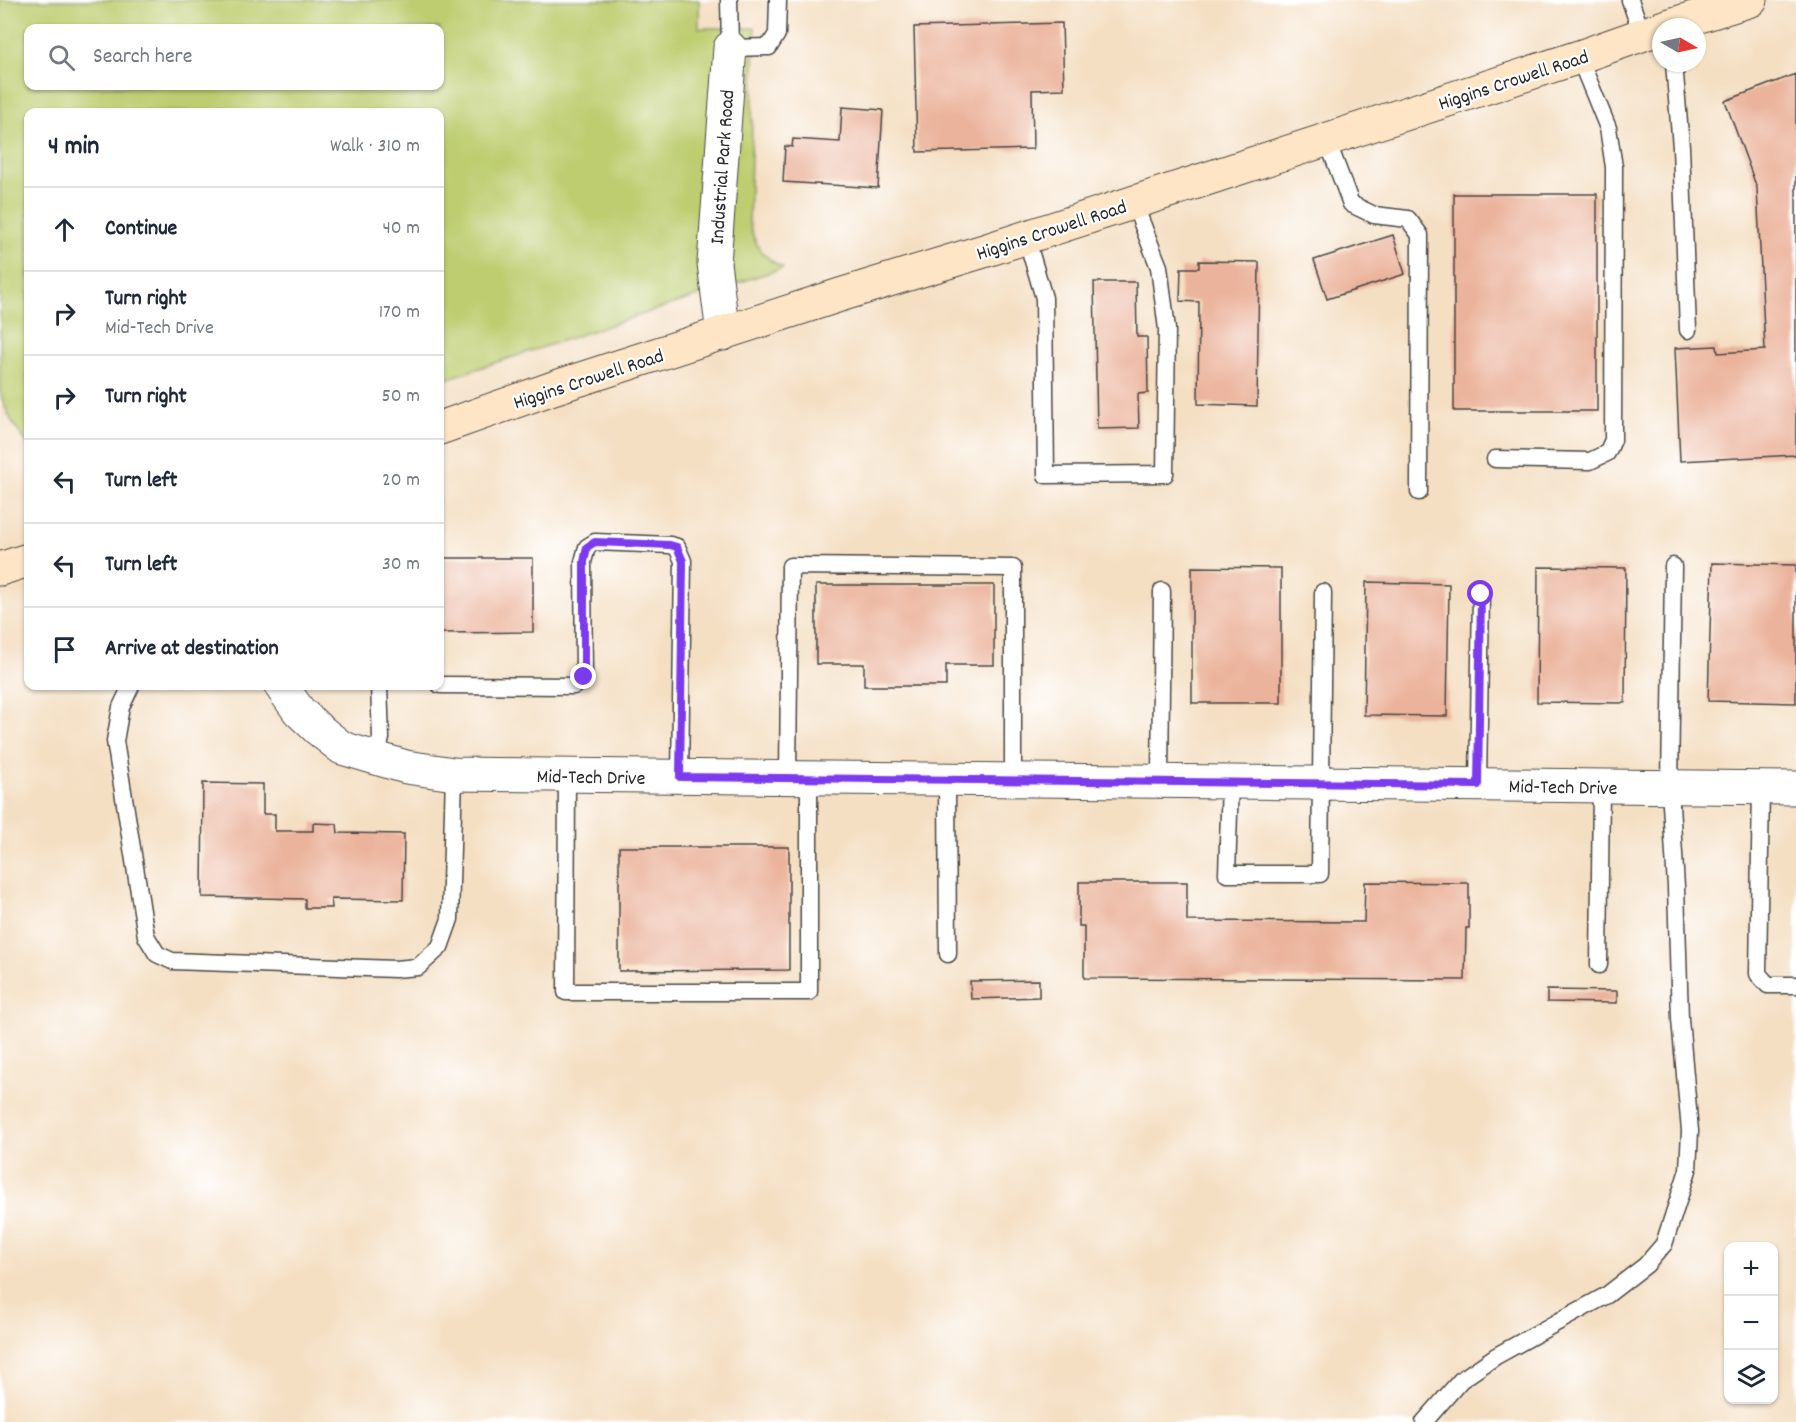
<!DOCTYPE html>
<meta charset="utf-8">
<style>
:root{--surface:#fff;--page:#f6f6f7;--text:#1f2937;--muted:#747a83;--line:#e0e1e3}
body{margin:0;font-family:Dekko,sans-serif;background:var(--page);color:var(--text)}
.controls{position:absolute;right:18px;bottom:18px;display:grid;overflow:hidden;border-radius:12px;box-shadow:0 2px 4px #0004}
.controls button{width:54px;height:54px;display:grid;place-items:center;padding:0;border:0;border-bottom:2px solid var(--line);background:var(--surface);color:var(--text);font:30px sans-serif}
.compass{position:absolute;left:1652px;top:18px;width:54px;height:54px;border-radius:50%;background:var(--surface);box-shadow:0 2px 4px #0004;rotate:99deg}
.stop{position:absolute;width:18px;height:18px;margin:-14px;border:4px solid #7c3aed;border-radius:50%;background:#fff}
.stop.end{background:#7c3aed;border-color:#fff;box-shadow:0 2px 6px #0008}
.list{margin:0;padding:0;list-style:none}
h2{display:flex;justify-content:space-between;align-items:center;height:78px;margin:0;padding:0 24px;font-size:26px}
h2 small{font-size:20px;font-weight:400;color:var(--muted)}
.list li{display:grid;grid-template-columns:39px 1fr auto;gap:18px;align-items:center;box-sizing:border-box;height:84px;padding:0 24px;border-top:2px solid var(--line)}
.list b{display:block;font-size:22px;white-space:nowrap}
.list p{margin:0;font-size:20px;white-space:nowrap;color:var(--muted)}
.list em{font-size:20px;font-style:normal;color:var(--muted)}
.icon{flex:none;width:33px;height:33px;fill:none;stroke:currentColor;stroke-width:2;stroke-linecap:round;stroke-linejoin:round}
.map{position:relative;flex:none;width:1796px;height:1422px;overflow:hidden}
.search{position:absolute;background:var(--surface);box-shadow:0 2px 4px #0004;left:24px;top:24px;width:420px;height:66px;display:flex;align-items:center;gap:15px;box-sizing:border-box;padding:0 21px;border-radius:12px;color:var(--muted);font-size:22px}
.panel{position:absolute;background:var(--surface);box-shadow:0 2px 4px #0004;left:24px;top:108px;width:420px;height:582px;border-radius:12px}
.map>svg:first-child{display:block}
.green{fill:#bdcd6f;stroke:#747c4d;stroke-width:1.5;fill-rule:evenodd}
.building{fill:#ebb39b}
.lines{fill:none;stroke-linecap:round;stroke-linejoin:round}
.service-casing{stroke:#494642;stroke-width:19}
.minor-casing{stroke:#494642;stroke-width:35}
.secondary-casing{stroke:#494642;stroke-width:35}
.service{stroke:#fff;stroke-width:16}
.minor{stroke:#fff;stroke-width:33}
.secondary{stroke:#fde5c5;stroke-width:33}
.route{stroke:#7c3aed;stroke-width:8}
.labels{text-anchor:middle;stroke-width:4.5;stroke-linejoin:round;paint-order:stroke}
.street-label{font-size:20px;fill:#2b2b2b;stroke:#fff}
</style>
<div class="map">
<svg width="1796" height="1422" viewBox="0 0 1796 1422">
<rect width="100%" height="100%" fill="#fff"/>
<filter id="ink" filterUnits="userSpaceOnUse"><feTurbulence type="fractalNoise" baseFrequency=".0167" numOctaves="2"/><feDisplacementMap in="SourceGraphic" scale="12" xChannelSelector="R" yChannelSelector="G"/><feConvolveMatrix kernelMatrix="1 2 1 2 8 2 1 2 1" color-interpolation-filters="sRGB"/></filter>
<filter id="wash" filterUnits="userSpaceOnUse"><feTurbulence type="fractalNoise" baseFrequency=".008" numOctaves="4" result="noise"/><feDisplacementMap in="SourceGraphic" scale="24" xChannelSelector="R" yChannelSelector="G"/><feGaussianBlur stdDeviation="1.35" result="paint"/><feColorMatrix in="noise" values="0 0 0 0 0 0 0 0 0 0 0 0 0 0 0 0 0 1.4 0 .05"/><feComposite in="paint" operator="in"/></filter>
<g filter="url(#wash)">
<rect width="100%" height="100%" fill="#f4dfc3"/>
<!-- green -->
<path class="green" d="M0,0H699V28H755L749,222C755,246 761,256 783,268L440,381V112H28V444C15,429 5,411 0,392ZM28,28H440V86H28Z"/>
<g id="blocks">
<!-- building -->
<path class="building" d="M1062,23L1064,89L1032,90L1033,149L917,152L914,27Z
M1796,74V455L1680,461L1675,348L1717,346L1718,353L1765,350L1757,188L1725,101Z
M842,107L883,110L878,188L783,182L785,146L792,147L793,139L840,142Z
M1454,194H1597V411H1454Z
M1393,235L1405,274L1327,299L1314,260Z
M1199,261L1259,262L1257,406L1198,404L1199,302L1180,301L1181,268H1199Z
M1094,282H1136L1137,337H1147L1148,393L1138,394L1139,428L1097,429Z
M440,558H533V632L440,633Z
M1712,563L1796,565V703L1708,701Z
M1192,567L1281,568V703H1192Z
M1538,567L1626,568L1625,703L1537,702Z
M1366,582L1449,584L1447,716L1364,715Z
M816,585H994V665H946V686H864V664H816Z
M203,783L263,784V814H275V831H313V823L337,824L338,833L404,834L403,900L331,899L332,908H305V899L202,897Z
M619,847H789V970L619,971Z
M1079,882H1187V921L1364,922L1365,882L1469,883V928H1466L1465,980L1084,978V926H1079Z
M1039,980V997L971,999L970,981Z
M1547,990L1617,991V1003L1547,1002Z"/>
</g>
</g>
<g filter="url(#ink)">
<use href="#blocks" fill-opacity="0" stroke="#494642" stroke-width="1.5"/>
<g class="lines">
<!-- service casing -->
<g class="service-casing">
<path id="service" d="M729,0L730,48L769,47L777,34L778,0
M1630,0L1642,34
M1674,63L1681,147L1688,330
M1327,140L1351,204L1374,215L1408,219L1420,235L1419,492
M1026,237L1044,298L1046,475L1165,474L1167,329L1159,267L1134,203
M1495,459L1590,461L1607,453L1613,440L1614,167L1608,128L1579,57
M440,685L574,686L584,677L583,562L587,547L595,542L670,545L677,547L683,561L680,777
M131,686L121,707L115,741L146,936L157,954L172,961L395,969L418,967L440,947L450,919L454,774
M376,758L381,738L379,686
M567,776L566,992H809V778
M788,778L790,566L1013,568V779
M947,779L948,954
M1160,781L1162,591
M1230,782L1227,874H1320L1323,592
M1478,785L1481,594
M1761,788L1758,974L1768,985H1796
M1599,965L1601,787
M1424,1422L1461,1380L1496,1356L1607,1295L1646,1265L1664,1244L1688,1170L1690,1131L1680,1019L1676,887L1670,788L1673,566"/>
</g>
<!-- minor casing -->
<g class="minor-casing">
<path id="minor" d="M723,334L714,263L730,48
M281,686L299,711L318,729L342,748L406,767L454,774L1796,788"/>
</g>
<!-- secondary casing -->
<g class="secondary-casing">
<path id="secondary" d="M1664,27L1751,0
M440,428L556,387L840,295L987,250L1206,179L1579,57L1661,28
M0,569L28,560"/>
</g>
<!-- service -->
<use href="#service" class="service"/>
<!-- minor -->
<use href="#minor" class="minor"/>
<!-- secondary -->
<use href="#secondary" class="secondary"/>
</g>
</g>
<g class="lines" filter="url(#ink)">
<!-- route -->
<path class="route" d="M584,677V562L587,547L595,542L670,545L677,547L683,561L680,777L1478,785L1481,594"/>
</g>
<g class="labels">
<!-- street labels -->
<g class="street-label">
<text transform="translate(1513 79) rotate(-18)" y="7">Higgins Crowell Road</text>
<text transform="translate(721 167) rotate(-86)" y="7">Industrial Park Road</text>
<text transform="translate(1051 229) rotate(-18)" y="7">Higgins Crowell Road</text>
<text transform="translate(588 378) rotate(-18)" y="7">Higgins Crowell Road</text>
<text transform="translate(591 776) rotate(1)" y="7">Mid-Tech Drive</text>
<text transform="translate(1563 786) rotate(1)" y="7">Mid-Tech Drive</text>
</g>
</g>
</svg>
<div class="controls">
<button>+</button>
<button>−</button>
<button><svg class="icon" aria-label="layers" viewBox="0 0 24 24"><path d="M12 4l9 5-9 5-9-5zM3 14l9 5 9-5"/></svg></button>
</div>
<svg class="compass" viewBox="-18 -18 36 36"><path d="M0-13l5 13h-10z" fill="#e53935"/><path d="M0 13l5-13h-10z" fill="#747a83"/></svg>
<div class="stop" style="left:1481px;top:594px"></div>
<div class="stop end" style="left:584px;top:677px"></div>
<div class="search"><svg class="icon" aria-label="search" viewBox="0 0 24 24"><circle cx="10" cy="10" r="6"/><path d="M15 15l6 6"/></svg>Search here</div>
<section class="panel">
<h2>4 min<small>Walk · 310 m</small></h2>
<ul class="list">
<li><svg class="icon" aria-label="ahead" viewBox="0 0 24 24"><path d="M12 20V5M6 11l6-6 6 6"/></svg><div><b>Continue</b></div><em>40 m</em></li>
<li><svg class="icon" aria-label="right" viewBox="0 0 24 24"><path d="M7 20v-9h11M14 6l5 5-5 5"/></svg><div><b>Turn right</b><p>Mid-Tech Drive</p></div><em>170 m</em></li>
<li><svg class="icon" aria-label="right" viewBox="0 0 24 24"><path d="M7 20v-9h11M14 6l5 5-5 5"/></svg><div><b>Turn right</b></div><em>50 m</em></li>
<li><svg class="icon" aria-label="left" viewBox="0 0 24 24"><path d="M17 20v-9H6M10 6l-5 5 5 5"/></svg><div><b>Turn left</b></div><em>20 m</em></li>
<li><svg class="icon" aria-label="left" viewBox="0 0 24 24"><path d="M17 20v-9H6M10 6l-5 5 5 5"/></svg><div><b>Turn left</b></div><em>30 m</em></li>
<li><svg class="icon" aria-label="arrive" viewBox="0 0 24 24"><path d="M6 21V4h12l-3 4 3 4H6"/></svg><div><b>Arrive at destination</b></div></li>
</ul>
</section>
</div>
